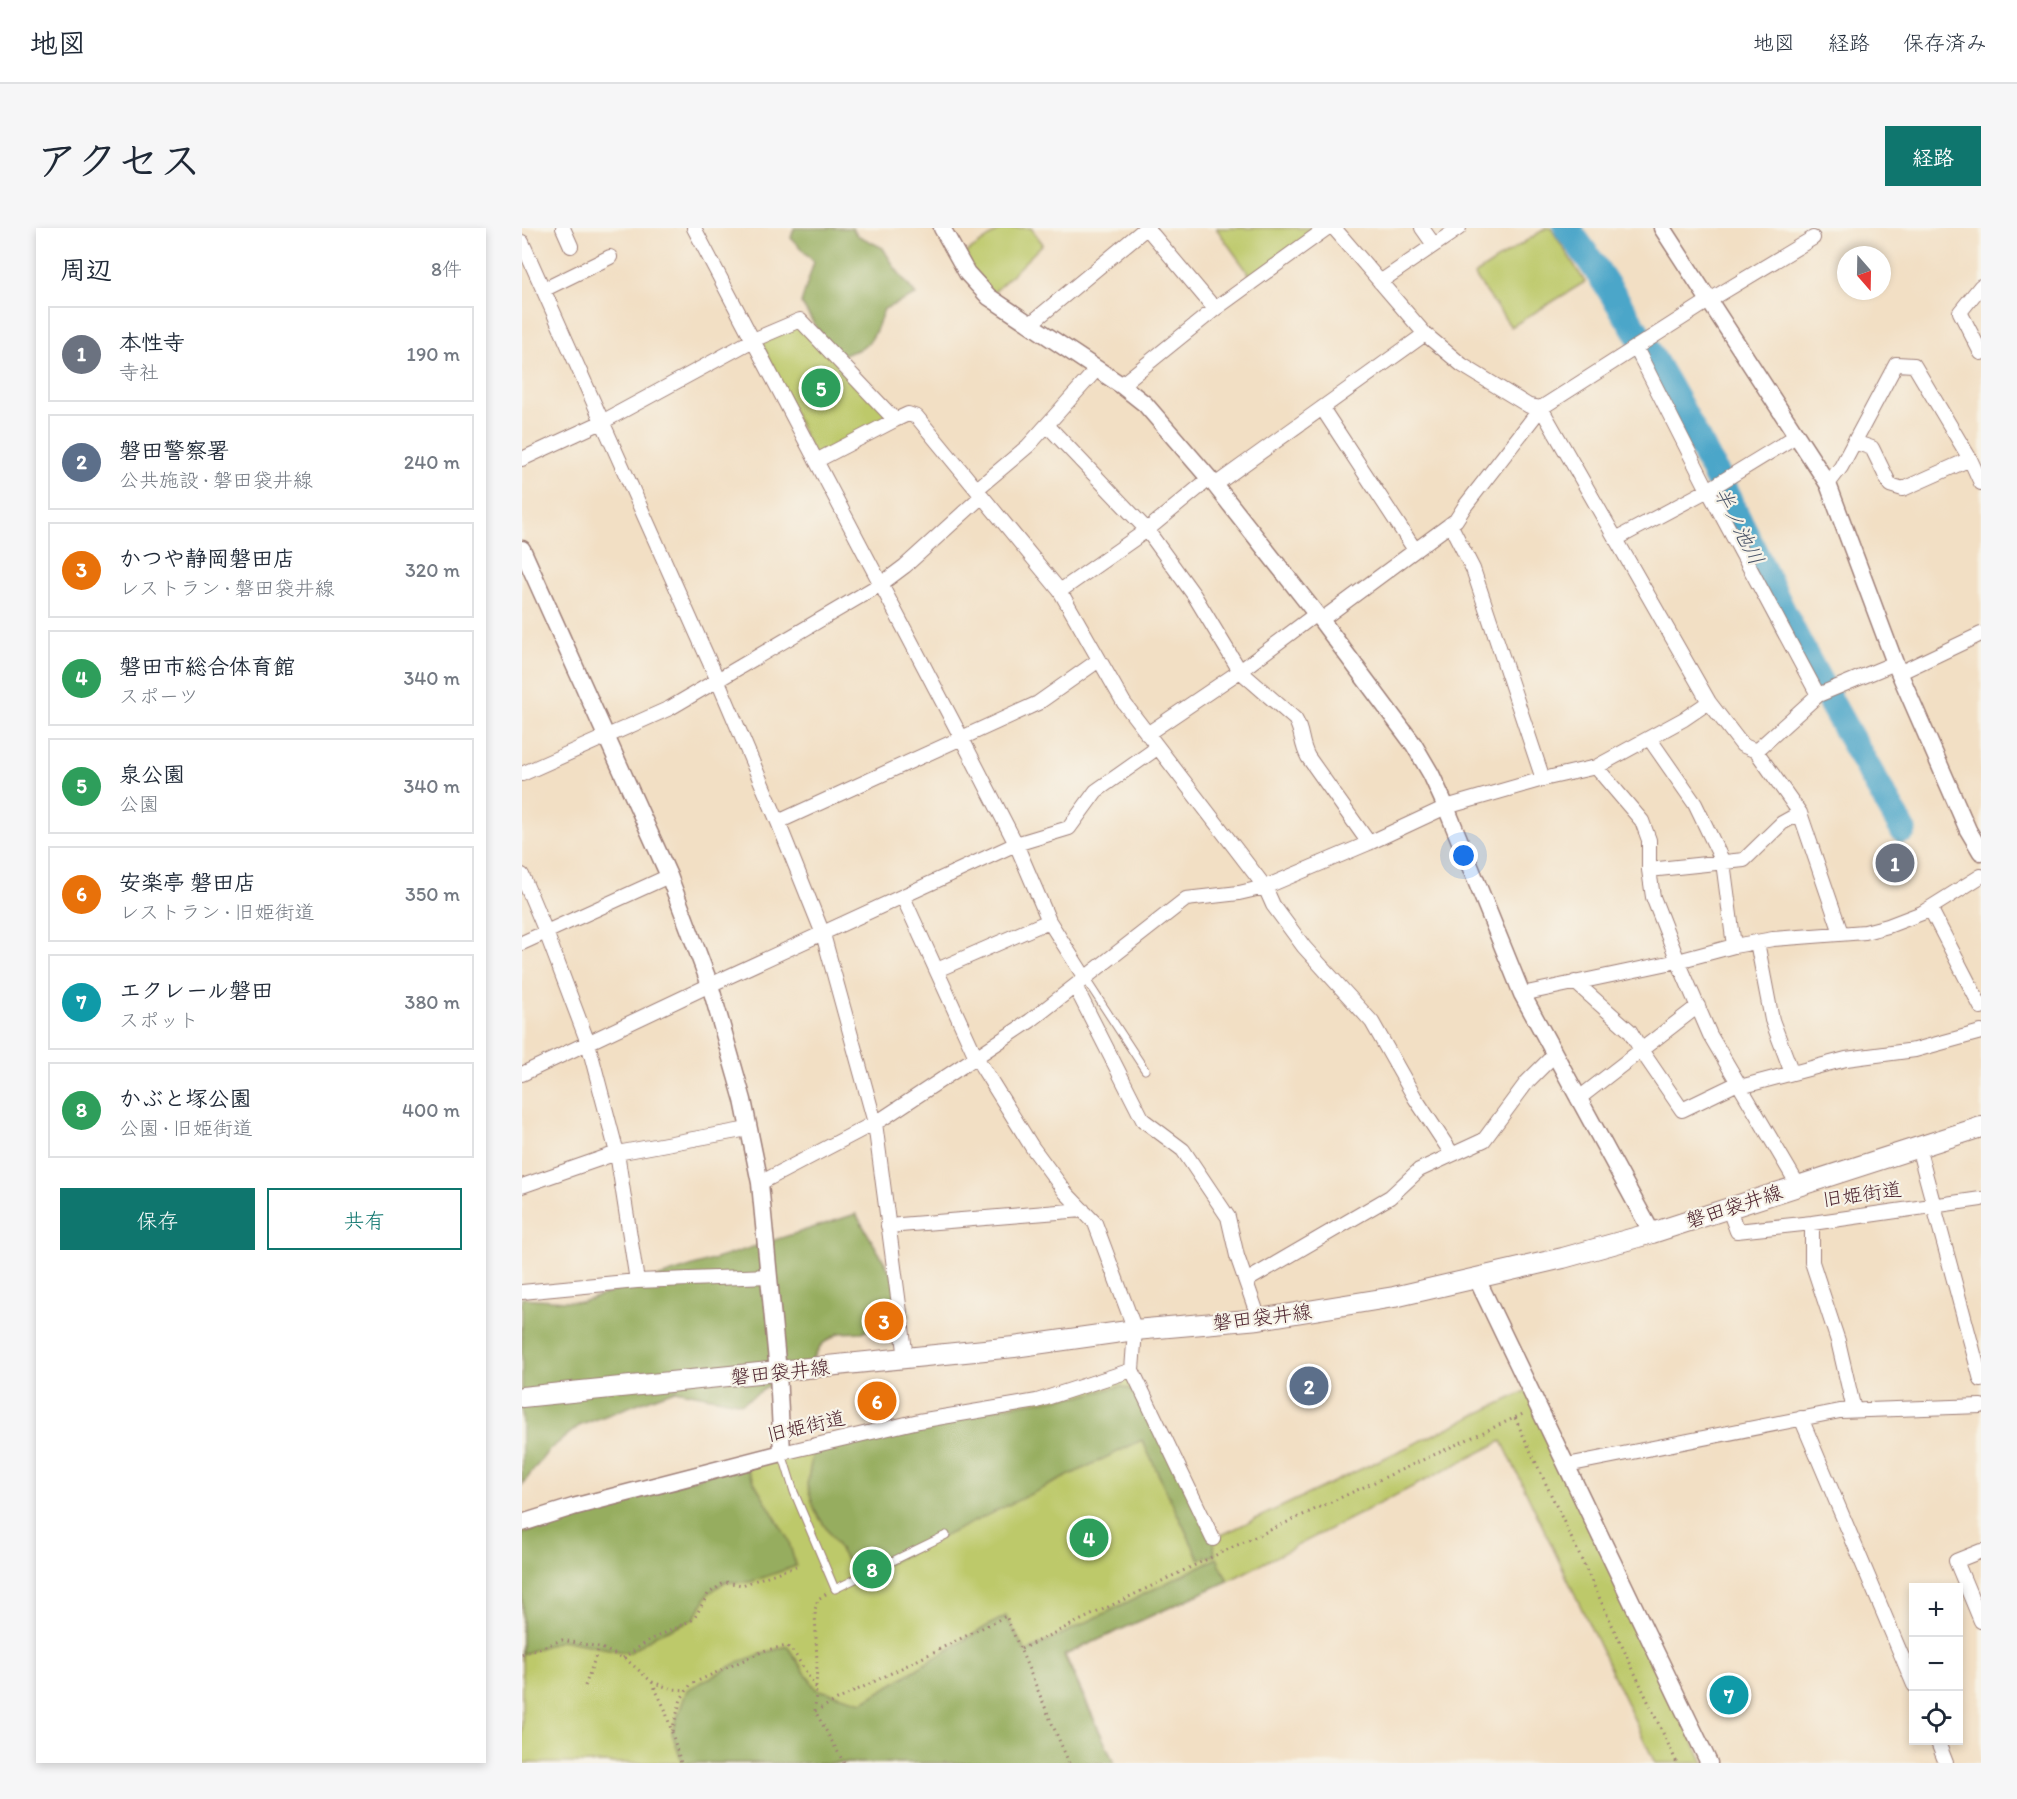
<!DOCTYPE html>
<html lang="ja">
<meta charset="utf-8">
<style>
:root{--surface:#fff;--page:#f6f6f7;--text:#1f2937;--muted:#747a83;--line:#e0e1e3;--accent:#0f766e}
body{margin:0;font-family:Itim,"Klee One",sans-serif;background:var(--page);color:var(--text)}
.controls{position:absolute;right:18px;bottom:18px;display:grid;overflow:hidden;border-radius:0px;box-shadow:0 3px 9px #0003}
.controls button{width:54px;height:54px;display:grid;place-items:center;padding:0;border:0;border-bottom:2px solid var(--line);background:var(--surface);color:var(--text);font:30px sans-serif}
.compass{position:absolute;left:1315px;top:18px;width:54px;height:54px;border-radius:50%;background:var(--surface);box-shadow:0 3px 9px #0003;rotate:160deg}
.you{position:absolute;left:942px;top:628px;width:21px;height:21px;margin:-15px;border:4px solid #fff;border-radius:50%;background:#1a73e8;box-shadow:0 0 0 9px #1a73e833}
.badge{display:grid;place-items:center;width:39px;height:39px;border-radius:50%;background:var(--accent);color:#fff;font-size:20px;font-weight:700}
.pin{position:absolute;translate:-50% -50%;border:3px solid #fff;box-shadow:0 2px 6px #0006}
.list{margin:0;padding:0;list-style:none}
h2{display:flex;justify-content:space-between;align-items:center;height:78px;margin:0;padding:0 24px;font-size:26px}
h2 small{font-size:20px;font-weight:400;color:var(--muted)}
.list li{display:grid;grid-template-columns:39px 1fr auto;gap:18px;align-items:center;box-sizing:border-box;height:96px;margin:0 12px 12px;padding:0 12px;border:2px solid var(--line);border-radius:0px}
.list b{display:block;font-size:22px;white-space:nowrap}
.list p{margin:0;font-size:20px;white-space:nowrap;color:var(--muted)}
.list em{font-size:20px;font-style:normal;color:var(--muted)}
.actions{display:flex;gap:12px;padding:18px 24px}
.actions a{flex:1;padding:14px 0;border:2px solid var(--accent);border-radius:0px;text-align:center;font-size:21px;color:var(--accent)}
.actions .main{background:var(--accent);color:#fff}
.icon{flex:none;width:33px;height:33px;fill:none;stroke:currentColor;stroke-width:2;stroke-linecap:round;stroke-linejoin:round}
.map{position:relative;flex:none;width:1459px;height:1535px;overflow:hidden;border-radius:0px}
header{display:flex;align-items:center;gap:36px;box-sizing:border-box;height:84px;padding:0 30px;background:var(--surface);border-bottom:2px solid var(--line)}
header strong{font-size:28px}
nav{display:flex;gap:33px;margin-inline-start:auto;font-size:21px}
.intro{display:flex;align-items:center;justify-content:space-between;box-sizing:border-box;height:144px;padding:0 36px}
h1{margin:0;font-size:42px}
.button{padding:15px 27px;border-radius:0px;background:var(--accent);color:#fff;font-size:21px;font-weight:700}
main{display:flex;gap:36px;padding:0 36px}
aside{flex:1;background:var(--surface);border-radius:0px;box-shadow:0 3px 9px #0003}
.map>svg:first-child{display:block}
.green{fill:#bdc96b;stroke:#84744b;stroke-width:1.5}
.forest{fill:#96ad5f;stroke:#706645;stroke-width:1.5}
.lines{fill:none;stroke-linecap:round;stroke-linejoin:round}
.river{stroke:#4ba6c9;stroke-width:27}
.service-casing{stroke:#9e7f78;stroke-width:9}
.minor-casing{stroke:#9e7f78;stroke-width:16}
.tertiary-casing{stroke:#9e7f78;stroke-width:19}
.secondary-casing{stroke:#9e7f78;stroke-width:22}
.path{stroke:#9e7f78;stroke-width:3;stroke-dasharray:1.5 4.5;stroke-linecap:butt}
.service{stroke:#fff;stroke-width:7}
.minor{stroke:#fff;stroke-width:14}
.tertiary{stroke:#fff;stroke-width:16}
.secondary{stroke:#fff;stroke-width:20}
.labels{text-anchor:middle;stroke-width:4.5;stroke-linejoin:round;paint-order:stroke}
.street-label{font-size:20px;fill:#4a1f2b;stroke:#f7f3e8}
.water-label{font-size:21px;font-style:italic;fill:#4a556a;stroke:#f7f3e8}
</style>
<header>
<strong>地図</strong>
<nav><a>地図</a><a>経路</a><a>保存済み</a></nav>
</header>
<div class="intro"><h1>アクセス</h1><a class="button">経路</a></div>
<main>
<aside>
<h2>周辺<small>8件</small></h2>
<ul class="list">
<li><span class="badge" style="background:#6b7280">1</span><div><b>本性寺</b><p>寺社</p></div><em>190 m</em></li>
<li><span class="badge" style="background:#5c6f8a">2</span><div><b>磐田警察署</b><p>公共施設 · 磐田袋井線</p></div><em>240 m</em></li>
<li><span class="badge" style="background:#e8710a">3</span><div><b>かつや静岡磐田店</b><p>レストラン · 磐田袋井線</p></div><em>320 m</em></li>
<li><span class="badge" style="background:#2e9e5b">4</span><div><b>磐田市総合体育館</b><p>スポーツ</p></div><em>340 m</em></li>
<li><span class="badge" style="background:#2e9e5b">5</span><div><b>泉公園</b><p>公園</p></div><em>340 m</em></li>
<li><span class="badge" style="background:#e8710a">6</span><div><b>安楽亭 磐田店</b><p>レストラン · 旧姫街道</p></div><em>350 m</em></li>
<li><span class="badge" style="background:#0f9aa8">7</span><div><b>エクレール磐田</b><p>スポット</p></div><em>380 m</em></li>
<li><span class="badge" style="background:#2e9e5b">8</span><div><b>かぶと塚公園</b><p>公園 · 旧姫街道</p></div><em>400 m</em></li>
</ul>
<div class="actions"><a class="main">保存</a><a>共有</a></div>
</aside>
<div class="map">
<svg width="1459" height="1535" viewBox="0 0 1459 1535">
<rect width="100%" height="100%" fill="#f7f3e8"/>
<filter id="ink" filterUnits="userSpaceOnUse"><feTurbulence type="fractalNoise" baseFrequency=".0167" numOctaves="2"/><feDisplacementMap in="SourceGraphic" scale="12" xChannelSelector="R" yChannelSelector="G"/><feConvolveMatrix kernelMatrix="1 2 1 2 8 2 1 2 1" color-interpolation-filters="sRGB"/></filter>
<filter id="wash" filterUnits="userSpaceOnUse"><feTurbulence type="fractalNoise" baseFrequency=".008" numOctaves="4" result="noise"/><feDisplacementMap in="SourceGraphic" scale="24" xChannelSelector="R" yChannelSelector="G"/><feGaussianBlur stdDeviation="1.35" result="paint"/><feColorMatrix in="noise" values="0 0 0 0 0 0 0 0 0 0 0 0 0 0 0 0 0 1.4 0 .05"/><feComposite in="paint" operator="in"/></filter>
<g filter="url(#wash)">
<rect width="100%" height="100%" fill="#f2dfc4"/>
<!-- green -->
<path class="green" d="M481,0H509L521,16L467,69L435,31Z
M694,0H805L732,53Z
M1024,0H1029L1063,54L989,99L952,47Z
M278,92L373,192L294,233L237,109Z
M610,1142L691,1311L1006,1162L1182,1535H1133L980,1213L706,1353L543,1427L592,1535H0V1297Z"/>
<!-- forest -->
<path class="forest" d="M272,0H330L335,7L361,20L373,40L394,67L362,81C350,114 349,122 312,128L279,75L292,34L269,10Z
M334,986L379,1062L388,1088L341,1104L317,1105L300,1116L285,1141L247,1158L220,1175L153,1162L117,1175L57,1198L26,1223L0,1257V1070L59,1074Z
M599,1158L621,1166L691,1311L693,1327L677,1331L620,1212L336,1350L293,1283L285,1257L292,1218L498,1176L563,1167Z
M221,1235L266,1311L274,1338L228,1354H203L186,1366L172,1391L134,1407L107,1425L40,1412L0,1426V1306Z
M695,1330L706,1353L542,1427L592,1535H160L150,1505L165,1462L219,1433L265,1418L294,1461L341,1474L465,1398L484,1388L504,1424Z"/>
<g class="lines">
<!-- river -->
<path class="river" d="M1045,0C1127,111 1190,235 1249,359C1288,442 1336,522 1381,602"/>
</g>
</g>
<g filter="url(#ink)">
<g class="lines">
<!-- service casing -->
<g class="service-casing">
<path id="service" d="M563,750L623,842
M260,1225L272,1264L313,1361L424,1307"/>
</g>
<!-- minor casing -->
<g class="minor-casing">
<path id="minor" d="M41,0L49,18
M172,0L439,509L494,616L527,693L563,750
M625,0L693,81
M812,0L903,106L940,137L1007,178L1019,180
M900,0L912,17
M0,14L196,453L256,594L301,706L353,895L384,1130
M858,54L937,0
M1459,58L1438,84L1459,125
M21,62L88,29
M507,97L624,0
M1114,120L1186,262L1296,467
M599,157L693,81L805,0
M800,180L893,322
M1019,180L1187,474L1220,517L1234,523L1296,467L1373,435
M525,197L625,302L672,367L718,443L773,491C781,504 778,514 786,529L847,615
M1332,214L1350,220L1368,257L1381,261L1448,231
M0,231L80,194L231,112L278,92L373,192
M294,233L373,192L386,186L395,189L538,363L602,475L743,659L751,677L782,719L850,794L893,870L930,926
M1306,256L1319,239L1374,136L1392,137L1448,231L1459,255
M693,257L903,106
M455,261L506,218L574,142
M928,296L951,341L1021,551
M1094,311L1186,262L1274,208
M538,363L625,302L687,251
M799,392L934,292L943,278L1019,180L1188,72L1291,10
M1377,445L1459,406
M625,506L718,443L794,386
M1127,510L1173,576L1201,634L1212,718
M1234,523L1278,585L1319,705
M1074,539L1120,593L1127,612V642L1131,669L1156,733L1188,807L1276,957
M0,546L148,480L359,356L383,338L460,268
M256,594L516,475L577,432
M1127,642L1222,632L1260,595L1278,585
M0,647L24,704L66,815L95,925L115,1053
M1408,680L1459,779
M1235,714L1250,792L1270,845
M0,715L147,648
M415,742L527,693
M1053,754L1108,803L1119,822L1160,882L1216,855
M553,758L621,892L661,922L706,989L715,1028L737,1091
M1000,766L1156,733L1212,718L1251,711L1343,704L1366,698L1400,685L1459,648
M0,846L188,757L494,616L547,600L574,563L635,520
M1218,859L1324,831L1393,822L1459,804
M1056,871L1176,778
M1396,919L1459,1152
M238,955L360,891L454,829L508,793L664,671L717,665L743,659L847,615L924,579L1021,551L1074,539L1162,491L1187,474
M0,958L95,925L226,901
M1206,979L1215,1003L1290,995L1459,971
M1290,995V1034L1316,1113L1332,1182
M366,998L561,982
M724,1053L868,969L897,942L962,912L1005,854L1032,827
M0,1064L115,1053L247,1048
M610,1142L691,1311
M1279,1190L1392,1457
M260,1225L397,1193L515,1173L610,1142L613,1102L573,995L544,965L510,919L454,829L381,669
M1045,1237L1318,1183L1459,1178
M1459,1323L1434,1333L1459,1393
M1415,1512L1424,1535"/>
</g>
<!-- tertiary casing -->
<g class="tertiary-casing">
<path id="tertiary" d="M420,0L445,45L467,69L599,157L623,176L693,257L799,392L892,517L909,546L924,579L1000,766L1130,1005
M1140,0L1306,256L1373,435L1446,602L1459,624
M0,321L147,648L188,757L221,872L238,955L256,1144L260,1225L51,1279L0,1295
M955,1051L1187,1535"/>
</g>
<!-- secondary casing -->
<g class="secondary-casing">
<path id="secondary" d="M0,1169L492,1119L613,1102L737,1091L872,1069L1041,1030L1130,1005L1459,899"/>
</g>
<!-- path -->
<path class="path" d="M993,1190L1155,1535
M304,1366L296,1371L293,1382L295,1436L293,1483L322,1535
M499,1421L698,1325L1003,1185
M0,1426L40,1412L77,1419L105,1432L130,1454L143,1481L159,1535
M101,1430L126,1413L172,1391L186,1366L203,1354L220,1357L274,1338
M130,1454L150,1461L165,1462
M63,1458L77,1419
M293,1483L484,1388L547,1535
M150,1503L159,1471L169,1456L244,1422L265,1418L273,1426L294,1461"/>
<!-- service -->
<use href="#service" class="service"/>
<!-- minor -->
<use href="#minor" class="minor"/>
<!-- tertiary -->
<use href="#tertiary" class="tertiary"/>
<!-- secondary -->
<use href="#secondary" class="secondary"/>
</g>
</g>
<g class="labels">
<!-- street labels -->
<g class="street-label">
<text transform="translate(1340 966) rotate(-8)" y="7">旧姫街道</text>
<text transform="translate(1212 978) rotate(-18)" y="7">磐田袋井線</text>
<text transform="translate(740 1089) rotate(-7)" y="7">磐田袋井線</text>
<text transform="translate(258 1144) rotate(-6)" y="7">磐田袋井線</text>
<text transform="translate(284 1198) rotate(-13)" y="7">旧姫街道</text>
</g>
<!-- water labels -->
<g class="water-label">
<text transform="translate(1217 298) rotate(63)" y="7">半ノ池川</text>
</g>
</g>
</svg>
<div class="controls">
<button>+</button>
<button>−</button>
<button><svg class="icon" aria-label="locate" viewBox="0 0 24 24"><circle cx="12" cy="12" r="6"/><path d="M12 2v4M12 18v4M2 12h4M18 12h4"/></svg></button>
</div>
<svg class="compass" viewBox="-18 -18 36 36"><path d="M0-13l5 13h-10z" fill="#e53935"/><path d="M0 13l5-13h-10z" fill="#747a83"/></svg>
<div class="you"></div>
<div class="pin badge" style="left:1373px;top:635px;background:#6b7280">1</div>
<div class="pin badge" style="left:787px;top:1158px;background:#5c6f8a">2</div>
<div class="pin badge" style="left:362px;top:1093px;background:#e8710a">3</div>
<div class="pin badge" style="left:567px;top:1310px;background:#2e9e5b">4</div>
<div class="pin badge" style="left:299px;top:160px;background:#2e9e5b">5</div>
<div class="pin badge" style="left:355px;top:1173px;background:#e8710a">6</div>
<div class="pin badge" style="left:1207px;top:1467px;background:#0f9aa8">7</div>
<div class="pin badge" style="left:350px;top:1341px;background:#2e9e5b">8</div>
</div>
</main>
